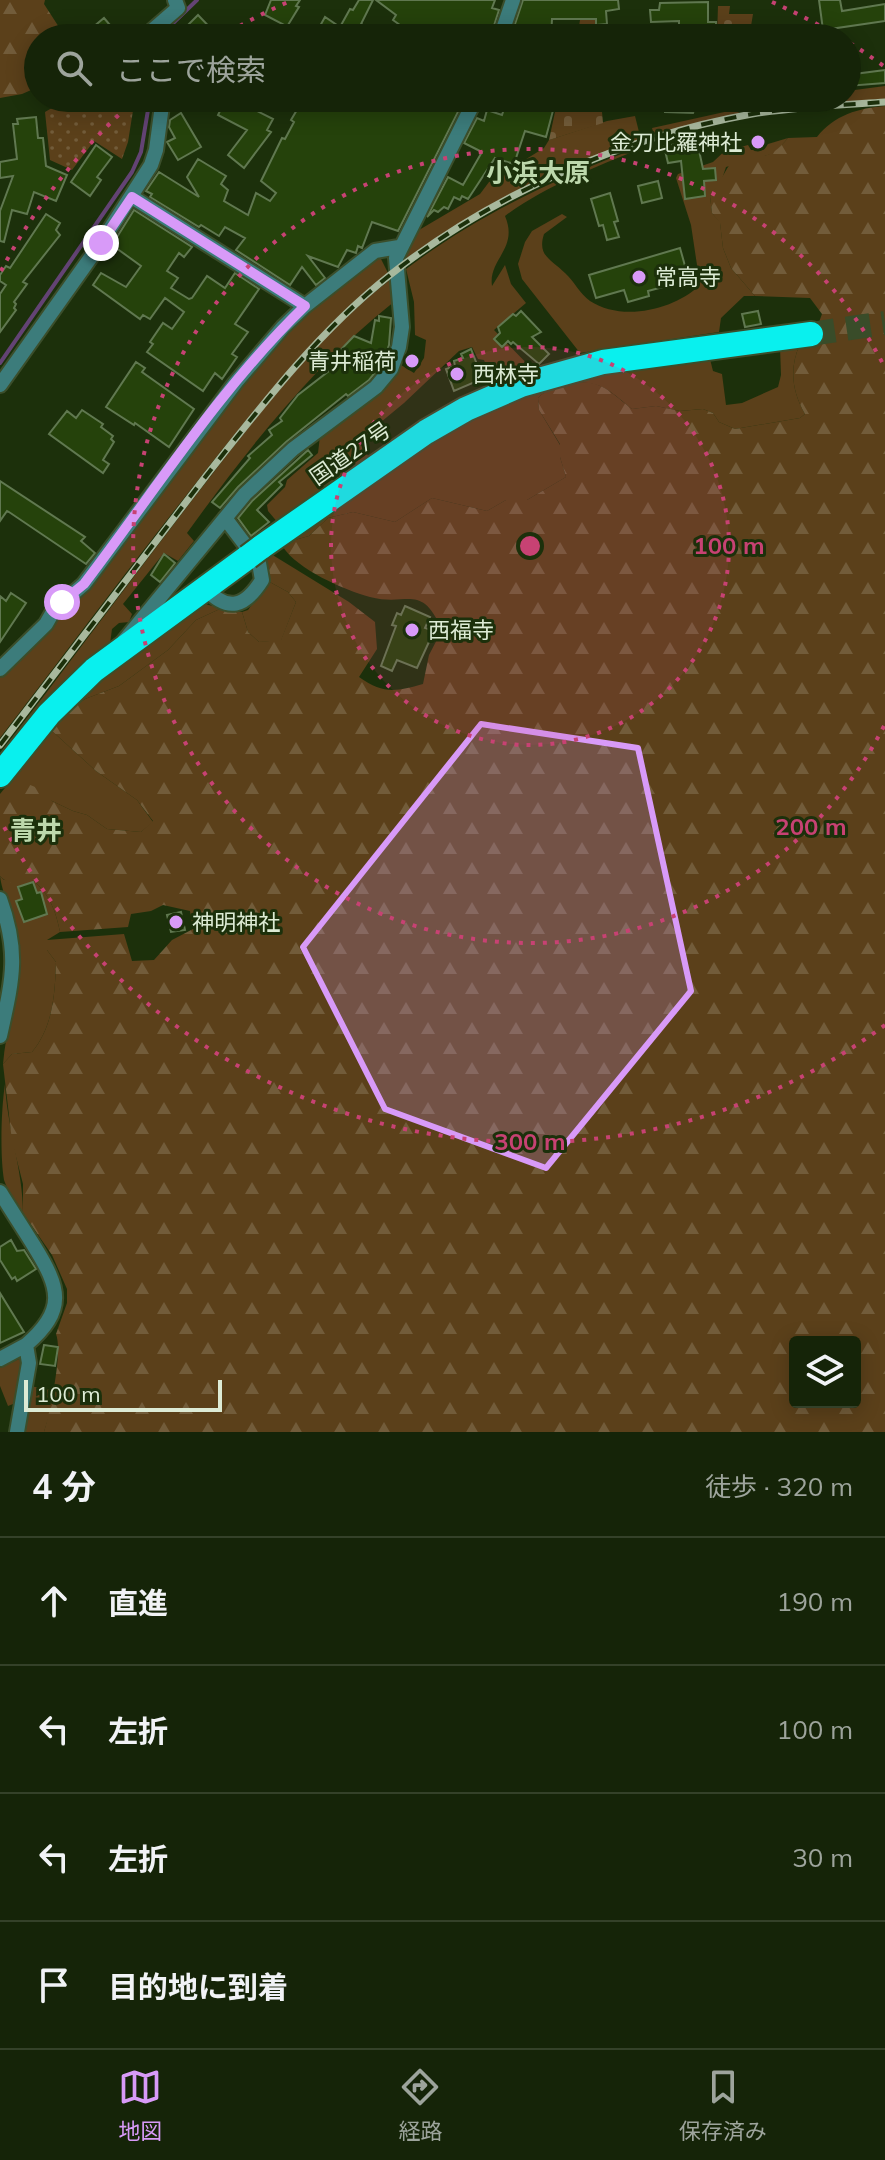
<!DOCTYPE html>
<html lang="ja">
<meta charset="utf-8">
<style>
:root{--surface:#152408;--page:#223016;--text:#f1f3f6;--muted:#9da49c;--line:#344129;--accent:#d89af8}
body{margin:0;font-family:Mulish,"Noto Sans JP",sans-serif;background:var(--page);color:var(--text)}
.controls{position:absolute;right:24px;bottom:24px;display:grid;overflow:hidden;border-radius:8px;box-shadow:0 4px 20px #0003}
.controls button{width:72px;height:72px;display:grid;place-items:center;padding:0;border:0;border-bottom:2px solid var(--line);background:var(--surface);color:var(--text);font:40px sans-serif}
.scale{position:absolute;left:24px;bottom:20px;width:198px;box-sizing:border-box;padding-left:8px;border:4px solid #ddebd5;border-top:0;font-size:22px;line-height:28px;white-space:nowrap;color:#ddebd5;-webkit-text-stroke:6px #1c300b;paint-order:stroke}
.stop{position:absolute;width:24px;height:24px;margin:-18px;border:6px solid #d89af8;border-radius:50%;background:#fff}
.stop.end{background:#d89af8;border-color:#fff;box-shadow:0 2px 8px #0008}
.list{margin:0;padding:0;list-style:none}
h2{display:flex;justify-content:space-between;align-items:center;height:104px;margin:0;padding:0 32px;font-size:34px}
h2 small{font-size:26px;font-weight:400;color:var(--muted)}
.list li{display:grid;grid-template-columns:52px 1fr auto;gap:24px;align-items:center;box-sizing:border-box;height:128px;padding:0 32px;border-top:2px solid var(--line)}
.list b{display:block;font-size:30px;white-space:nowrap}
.list em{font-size:26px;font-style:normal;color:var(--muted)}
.icon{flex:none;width:44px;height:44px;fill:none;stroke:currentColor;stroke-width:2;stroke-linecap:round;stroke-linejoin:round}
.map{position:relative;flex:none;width:885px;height:1432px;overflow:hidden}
.search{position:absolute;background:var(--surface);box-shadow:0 4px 20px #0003;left:24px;right:24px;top:24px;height:88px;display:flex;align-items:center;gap:20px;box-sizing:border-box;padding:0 28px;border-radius:44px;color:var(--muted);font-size:30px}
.sheet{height:616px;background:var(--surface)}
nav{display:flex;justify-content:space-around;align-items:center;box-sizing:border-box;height:112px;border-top:2px solid var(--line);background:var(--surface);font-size:22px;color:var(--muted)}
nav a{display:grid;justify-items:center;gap:4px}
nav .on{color:var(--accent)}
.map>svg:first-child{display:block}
.grass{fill:#5b401a}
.forest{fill:url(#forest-firs);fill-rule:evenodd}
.cemetery{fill:url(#cemetery-stones)}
.park{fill:url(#park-dots)}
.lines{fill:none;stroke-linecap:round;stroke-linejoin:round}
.stream{stroke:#634374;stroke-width:4}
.building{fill:#25420b;stroke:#607850;stroke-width:2}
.highway-tunnel{stroke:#394c29;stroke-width:24;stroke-dasharray:24 12;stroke-linecap:butt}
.street-casing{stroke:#3b4e2b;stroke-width:18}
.highway-casing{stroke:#3b4e2b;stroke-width:28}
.street{stroke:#3c7c7b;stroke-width:14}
.highway{stroke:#09f0ee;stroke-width:24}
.rail-casing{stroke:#a8b89d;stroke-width:7}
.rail{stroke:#1c300b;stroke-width:4;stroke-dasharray:12;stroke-linecap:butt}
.highway-bridge-casing{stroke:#3b4e2b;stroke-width:28;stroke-linecap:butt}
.highway-bridge{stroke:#09f0ee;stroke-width:24}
.route{stroke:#d89af8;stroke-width:10}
.marked{fill:#d89af8;fill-opacity:0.2;stroke:#d89af8;stroke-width:6;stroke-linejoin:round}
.ring{fill:none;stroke:#c74273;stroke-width:4;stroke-dasharray:4 8}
.poi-dot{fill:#d89af8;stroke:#1c300b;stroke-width:3}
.labels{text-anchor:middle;stroke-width:6;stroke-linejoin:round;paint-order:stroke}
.poi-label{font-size:22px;fill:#ddebd5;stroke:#1c300b;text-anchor:start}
.street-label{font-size:22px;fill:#ddebd5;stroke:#1c300b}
.quarter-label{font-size:26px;font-weight:bold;fill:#bdd8ac;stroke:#1c300b}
.centre{fill:#c74273;stroke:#1c300b;stroke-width:4}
.ring-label{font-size:24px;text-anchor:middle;font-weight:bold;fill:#c74273;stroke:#1c300b;stroke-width:6;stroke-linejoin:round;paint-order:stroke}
</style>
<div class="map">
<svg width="885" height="1432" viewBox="0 0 885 1432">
<defs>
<pattern id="forest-firs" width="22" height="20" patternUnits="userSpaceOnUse" patternTransform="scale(2)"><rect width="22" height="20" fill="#5b401a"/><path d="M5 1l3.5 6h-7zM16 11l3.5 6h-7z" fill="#725c3a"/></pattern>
<pattern id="cemetery-stones" width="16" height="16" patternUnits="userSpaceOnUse" patternTransform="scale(2)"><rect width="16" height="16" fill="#5b401a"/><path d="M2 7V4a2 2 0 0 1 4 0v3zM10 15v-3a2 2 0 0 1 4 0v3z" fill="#725c3a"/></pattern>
<pattern id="park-dots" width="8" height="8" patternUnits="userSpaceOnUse" patternTransform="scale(2)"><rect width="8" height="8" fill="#5b401a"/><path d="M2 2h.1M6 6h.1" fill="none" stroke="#725c3a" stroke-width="1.8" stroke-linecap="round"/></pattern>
</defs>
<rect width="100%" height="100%" fill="#1c300b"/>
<!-- grass -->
<path class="grass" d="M885,86V99L791,106L749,112L747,102L783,98H847V91Z
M738,109L739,114L654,135L652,128Z
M635,116L641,140C556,169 477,209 404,260L406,248L419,230L480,194L489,182L544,148L549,140L607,121Z
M788,138L775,153L726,167L721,182L710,196L712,213L720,222L723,248L731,268L755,296H744L721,318L719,332L580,353L522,279L518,264L525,242L532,231L562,214L567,217L544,234C537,256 551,259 565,273C574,281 580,294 590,301C622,322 674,310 700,285L691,225L676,178L678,174L713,162L730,146L737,148L748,145L751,150H763L768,144Z
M642,146V148C596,167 545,186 505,216C519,249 488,259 492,286L505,265L511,284L526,303L494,330L535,372L495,387L484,360L478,359L472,347L459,351L404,403L358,441L371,460L279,524L268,511L267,505L285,487L287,480L318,453L320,436L385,387L401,365L414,373L424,358L426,340L415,335L414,302L406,269C479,214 557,178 642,146Z
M375,257H380L388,273C313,336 252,411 192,488C127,570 64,655 0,738V676L38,643L62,609L285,331Z
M391,279L395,301C312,367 249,447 187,533L194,541L178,561L164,553L123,604L132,614L129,622L119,623L112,629L110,644L0,761V753C70,663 137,571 207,481C262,410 319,335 391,279Z
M800,344C789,368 792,391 805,414L800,418L735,429L719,422L713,413L703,409L680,411L656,406L632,409C611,392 601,380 572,383C556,385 550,387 538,398L539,410L560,445V457L566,477L527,500H506L487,511L432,498L395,522L353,512L328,518L309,536L291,541C373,482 454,414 553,385C604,370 658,366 710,359L713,371L722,374L726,405L742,403L778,387L781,375L780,347Z
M268,581L288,592L296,602L281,641L259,642L248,632L242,612L248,610Z
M200,603L222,608L196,620L168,650L119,686L85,699L70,709L120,664Z
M51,730L96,771L137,800L153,822L141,832L107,829L87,815L73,811L52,801L13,778Z
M0,876L4,880L34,881C50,895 56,912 60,932L47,940V950L56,962C55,994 53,1027 32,1052L12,1054L3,1064C6,1025 21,987 19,947C18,922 3,900 0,876Z
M5,1084C7,1128 23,1169 23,1213C17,1202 8,1192 4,1180C0,1156 1,1110 5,1084Z
M23,1357L18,1402L8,1406L0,1386V1368Z
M30,1386L52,1390L51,1409L44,1432H22Z"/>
<!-- forest -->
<path class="forest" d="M0,0H45L44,4L66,38H38V87L22,94L0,98Z
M885,106V1432H44C50,1412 63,1352 56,1334L67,1303V1289L52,1255L23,1213V1184L12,1141L3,1064L12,1054L32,1052C53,1027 55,994 56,962L47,950V940L124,934L132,961L154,960L172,940L193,929L190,911L163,905L151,911L131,914L128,927L60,932C56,912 50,895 34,881C22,883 9,886 0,876V794L13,778L45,791L52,801L73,811L87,815L107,829L141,832L153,821L137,800L96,771L51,730L70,709L85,699L119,686L168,650L196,620L222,608L242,612L248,632L259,642L281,640L296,602L288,592L268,581L264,559L271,554L349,602L375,622L377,649L359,677C383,694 395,692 423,684L429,655L442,630C421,582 408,607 370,597C344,590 297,569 283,547L291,541L309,536L328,518L353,512L395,522L432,498L487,511L506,500H527L566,477L560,457V444L539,410L538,398C550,387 556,385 572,383C601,379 610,392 632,409L656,406L680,411L703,409L713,413L719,422L735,429L800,418L805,414C792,391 789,368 800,344L812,341L822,314L810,298L755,296L731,268L723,248L720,223L712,213L710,196C721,181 727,166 739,152C763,160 772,157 788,138L817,137C834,115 859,108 885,106ZM795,1342H855V1402H795Z"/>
<!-- cemetery -->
<path class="cemetery" d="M718,6H730L729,14H753L749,38H717Z
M595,19V36L552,38L553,26H579L580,20Z
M558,98L581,99V112H602L603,123L549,140Z"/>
<!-- park -->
<path class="park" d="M69,98H135L128,142L122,159L94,141L72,170L50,160L45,112Z"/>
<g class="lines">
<!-- stream -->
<path class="stream" d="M161,38L168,28L197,0
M0,363L132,172L141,152L150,98"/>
</g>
<!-- building -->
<path class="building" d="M271,0H300L296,6L299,7L288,25L286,26L265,15Z
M359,0H373L361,24L387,38H349L340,33L338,38L320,26L325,17L340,27L350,9L353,10Z
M376,0H495L492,8L499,10L490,38H418L393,20L396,15Z
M523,0H618L619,9L606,11L607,24L596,25V19H552L551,38H515L511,36Z
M819,0H840L842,11L885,4V21L823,30Z
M708,2V22H716V38H682L679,36V21L651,22L650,10H659L660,3Z
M198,15L220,38H164L177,25L183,30Z
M104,18L121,38H80Z
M885,70V83L847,86V75Z
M224,98H231L273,119L267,130L271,132L244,168L228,155L247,130L218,115L220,111L218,110Z
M304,98H465L398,231L372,222L362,248L358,246L356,253L347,250L338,267L308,256L325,278L316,285L302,267L290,285L236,250L245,238L225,227L219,236L201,225L199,227L150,197L152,194L146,191L159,172L199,197L187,177L198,159L226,176L221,184L228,190L224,201L248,215L256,193L270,201L276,193L261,181L282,138L285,139L294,122L291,120Z
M603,98H621V110H604Z
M664,98H695L694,110L693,113L665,112Z
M540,99L555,103L546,137L525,131L514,164L495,158L468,199L462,196L460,200L454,197L448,209L444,207L438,212L434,210L427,217L448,177L463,185L482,152L464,143L477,118L484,121L487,110L502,115L506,103L530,110L533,101L539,103Z
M181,113L201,147L178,160L167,142L175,138L169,127L170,120Z
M36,117L38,138H43L46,166L67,175L56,201L34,192L27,214L12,210L4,242L0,241V211L13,176L0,178V162L17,159L13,124H18L17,119Z
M697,141L703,169L715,168L716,180L704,181L705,196L685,199L681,161L668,163L664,146Z
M96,145L112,157L97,177L101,180L90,196L71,182Z
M658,181L662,198L642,203L638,186Z
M610,193L618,221L614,222L619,237L607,240L603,225L599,226L591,199Z
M134,210L192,247L184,257L179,253L167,271L178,278L171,288L189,299L192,298L207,276L225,288L235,273L259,289L235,324L248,332L232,354L237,357L222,379L215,373L203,391L147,352L153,344L150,342L163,323L172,329L184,312L165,298L150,319L143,315L140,319L93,285L101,273L126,287L141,266L112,245Z
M46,214L60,223L56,230L60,235L23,282L27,284L14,302L16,304L14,308L16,310L0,332V294L6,285L0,281V275L6,266L10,268Z
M680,248L689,280L648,291L649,296L628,302L624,290L596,298L589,275Z
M521,311L541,332L532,337L549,354L539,364L513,342L511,344L508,341L502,347L494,339L500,333L498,327L513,314L516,316Z
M758,311L761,324L745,327L742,314Z
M379,316L391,318L389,345L382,364L369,380L348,396L346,394L286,442L238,487L220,508L212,502L250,458L248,456L272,435L269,430L282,421L280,418L298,395L334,367L328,363L354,336L371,343L375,320L379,321Z
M471,349L478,367L484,364L489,376L454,391L446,369L455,366L454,361L463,358L461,354Z
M136,362L145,368L142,372L194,409L169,447L135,423L134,425L106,407Z
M82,410L103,424L101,427L113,436L111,439L114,442L103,460L109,464L103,473L49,434L67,411L76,418Z
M308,450L312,455L279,482L282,485L257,510L269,522L251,536L238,518L252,501Z
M0,481L85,537L81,541L95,553L86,564L9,512L7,511L0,521Z
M164,554L175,563L160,582L151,575Z
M11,593L26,603L0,642V596L6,601Z
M405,606L430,617L425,628L434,631L417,668L397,660L392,671L381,666L396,626L392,625L397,613L401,615Z
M33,882L37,893L41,892L47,914L24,922L16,901L22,899L18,887Z
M181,912L185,930L171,932L167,915Z
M11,1240L17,1251L24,1250L36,1269L17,1281L15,1277L12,1279L0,1260V1247Z
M0,1293L24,1332L0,1343Z
M44,1345L58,1347L55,1366L40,1364Z"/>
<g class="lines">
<!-- highway-tunnel -->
<path class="highway-tunnel" d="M811,334L885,323"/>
<!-- street casing -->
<g class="street-casing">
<path id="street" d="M148,38V34L178,8L175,0
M500,38L513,0
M132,197L305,306
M0,385L101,243L151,165L156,150L163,98
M205,588C228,613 245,607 262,580L259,563L225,518
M124,641L245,494L293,449L376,387L391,369L399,347L402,327L396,258L476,98
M0,669L46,624L54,610L84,584L236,382L283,327L305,306L375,251L399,247
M0,899C20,954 12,981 0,1036
M0,1192C11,1210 23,1228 34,1246C60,1288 67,1310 26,1345L29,1363L17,1432
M0,1359L26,1345"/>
</g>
<!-- highway casing -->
<g class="highway-casing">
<path id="highway" d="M260,548L426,432L466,409L521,385L603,362L811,334
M0,775L49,714L94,670L248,557"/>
</g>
<!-- street -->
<use href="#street" class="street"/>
<!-- highway -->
<use href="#highway" class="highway"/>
<!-- rail casing -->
<g class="rail-casing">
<path id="rail" d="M0,745C69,656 137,565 206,476C262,405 319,331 390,275C493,194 623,137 752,114C796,107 841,105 885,102"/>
</g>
<!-- rail -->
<use href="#rail" class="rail"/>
<!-- highway-bridge casing -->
<g class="highway-bridge-casing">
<path id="highway-bridge" d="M248,557L260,548"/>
</g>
<!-- highway-bridge -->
<use href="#highway-bridge" class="highway-bridge"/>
</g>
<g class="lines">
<!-- route -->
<path class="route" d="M62,602L84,584C155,491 220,388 305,306L132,197L101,243"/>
</g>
<!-- marked area -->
<path class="marked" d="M481,724L638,748L691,991L546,1168L385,1109L303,947Z"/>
<!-- distance rings -->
<circle cx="530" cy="546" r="199" fill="#c74273" fill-opacity=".12"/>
<g class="ring">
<circle cx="530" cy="546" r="199"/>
<path d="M884 726A397 397 0 1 1 884 366"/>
<path d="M885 1025A596 596 0 0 1 1 821M1 271A596 596 0 0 1 135 100M219 38A596 596 0 0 1 288 2M772 2A596 596 0 0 1 841 38M850 43A596 596 0 0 1 885 67"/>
</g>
<!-- markers -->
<g class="poi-dot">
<circle cx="758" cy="142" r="8"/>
<circle cx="639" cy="277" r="8"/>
<circle cx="412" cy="361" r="8"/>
<circle cx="457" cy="374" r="8"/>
<circle cx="412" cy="630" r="8"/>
<circle cx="176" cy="922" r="8"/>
</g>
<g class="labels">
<!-- poi labels -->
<g class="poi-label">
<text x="742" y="150" text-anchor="end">金刀比羅神社</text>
<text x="655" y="285">常高寺</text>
<text x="396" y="369" text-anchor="end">青井稲荷</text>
<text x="473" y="382">西林寺</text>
<text x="428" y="638">西福寺</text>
<text x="192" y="930">神明神社</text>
</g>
<!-- street labels -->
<g class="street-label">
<text transform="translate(350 453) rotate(-35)" y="8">国道27号</text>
</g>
<!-- quarter labels -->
<g class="quarter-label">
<text x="538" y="182">小浜大原</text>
<text x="36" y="840">青井</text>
</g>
</g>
<circle cx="530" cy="546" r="12" class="centre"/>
<g class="ring-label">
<text x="729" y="554">100 m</text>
<text x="811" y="835">200 m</text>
<text x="530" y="1150">300 m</text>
</g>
</svg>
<div class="controls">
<button><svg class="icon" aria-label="layers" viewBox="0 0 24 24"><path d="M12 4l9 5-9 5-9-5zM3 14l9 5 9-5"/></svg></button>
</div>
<div class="scale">100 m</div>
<div class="stop" style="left:62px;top:602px"></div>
<div class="stop end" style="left:101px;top:243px"></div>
<div class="search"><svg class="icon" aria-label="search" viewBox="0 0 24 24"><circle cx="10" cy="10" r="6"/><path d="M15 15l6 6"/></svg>ここで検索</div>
</div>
<section class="sheet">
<h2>4 分<small>徒歩 · 320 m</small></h2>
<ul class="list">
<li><svg class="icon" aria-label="ahead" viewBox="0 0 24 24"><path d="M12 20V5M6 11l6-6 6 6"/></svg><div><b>直進</b></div><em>190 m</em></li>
<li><svg class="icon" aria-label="left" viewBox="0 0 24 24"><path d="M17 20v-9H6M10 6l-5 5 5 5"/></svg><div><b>左折</b></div><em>100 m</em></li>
<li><svg class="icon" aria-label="left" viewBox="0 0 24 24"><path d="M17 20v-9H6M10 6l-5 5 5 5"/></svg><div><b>左折</b></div><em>30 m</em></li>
<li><svg class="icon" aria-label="arrive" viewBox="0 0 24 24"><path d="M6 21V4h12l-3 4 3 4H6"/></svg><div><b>目的地に到着</b></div></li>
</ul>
</section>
<nav>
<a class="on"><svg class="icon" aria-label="map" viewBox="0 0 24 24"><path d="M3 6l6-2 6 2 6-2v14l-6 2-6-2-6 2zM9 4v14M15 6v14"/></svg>地図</a>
<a><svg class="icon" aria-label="directions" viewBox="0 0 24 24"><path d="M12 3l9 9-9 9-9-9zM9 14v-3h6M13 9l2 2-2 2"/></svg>経路</a>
<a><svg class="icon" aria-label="saved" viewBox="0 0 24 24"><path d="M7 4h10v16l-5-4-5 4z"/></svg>保存済み</a>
</nav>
